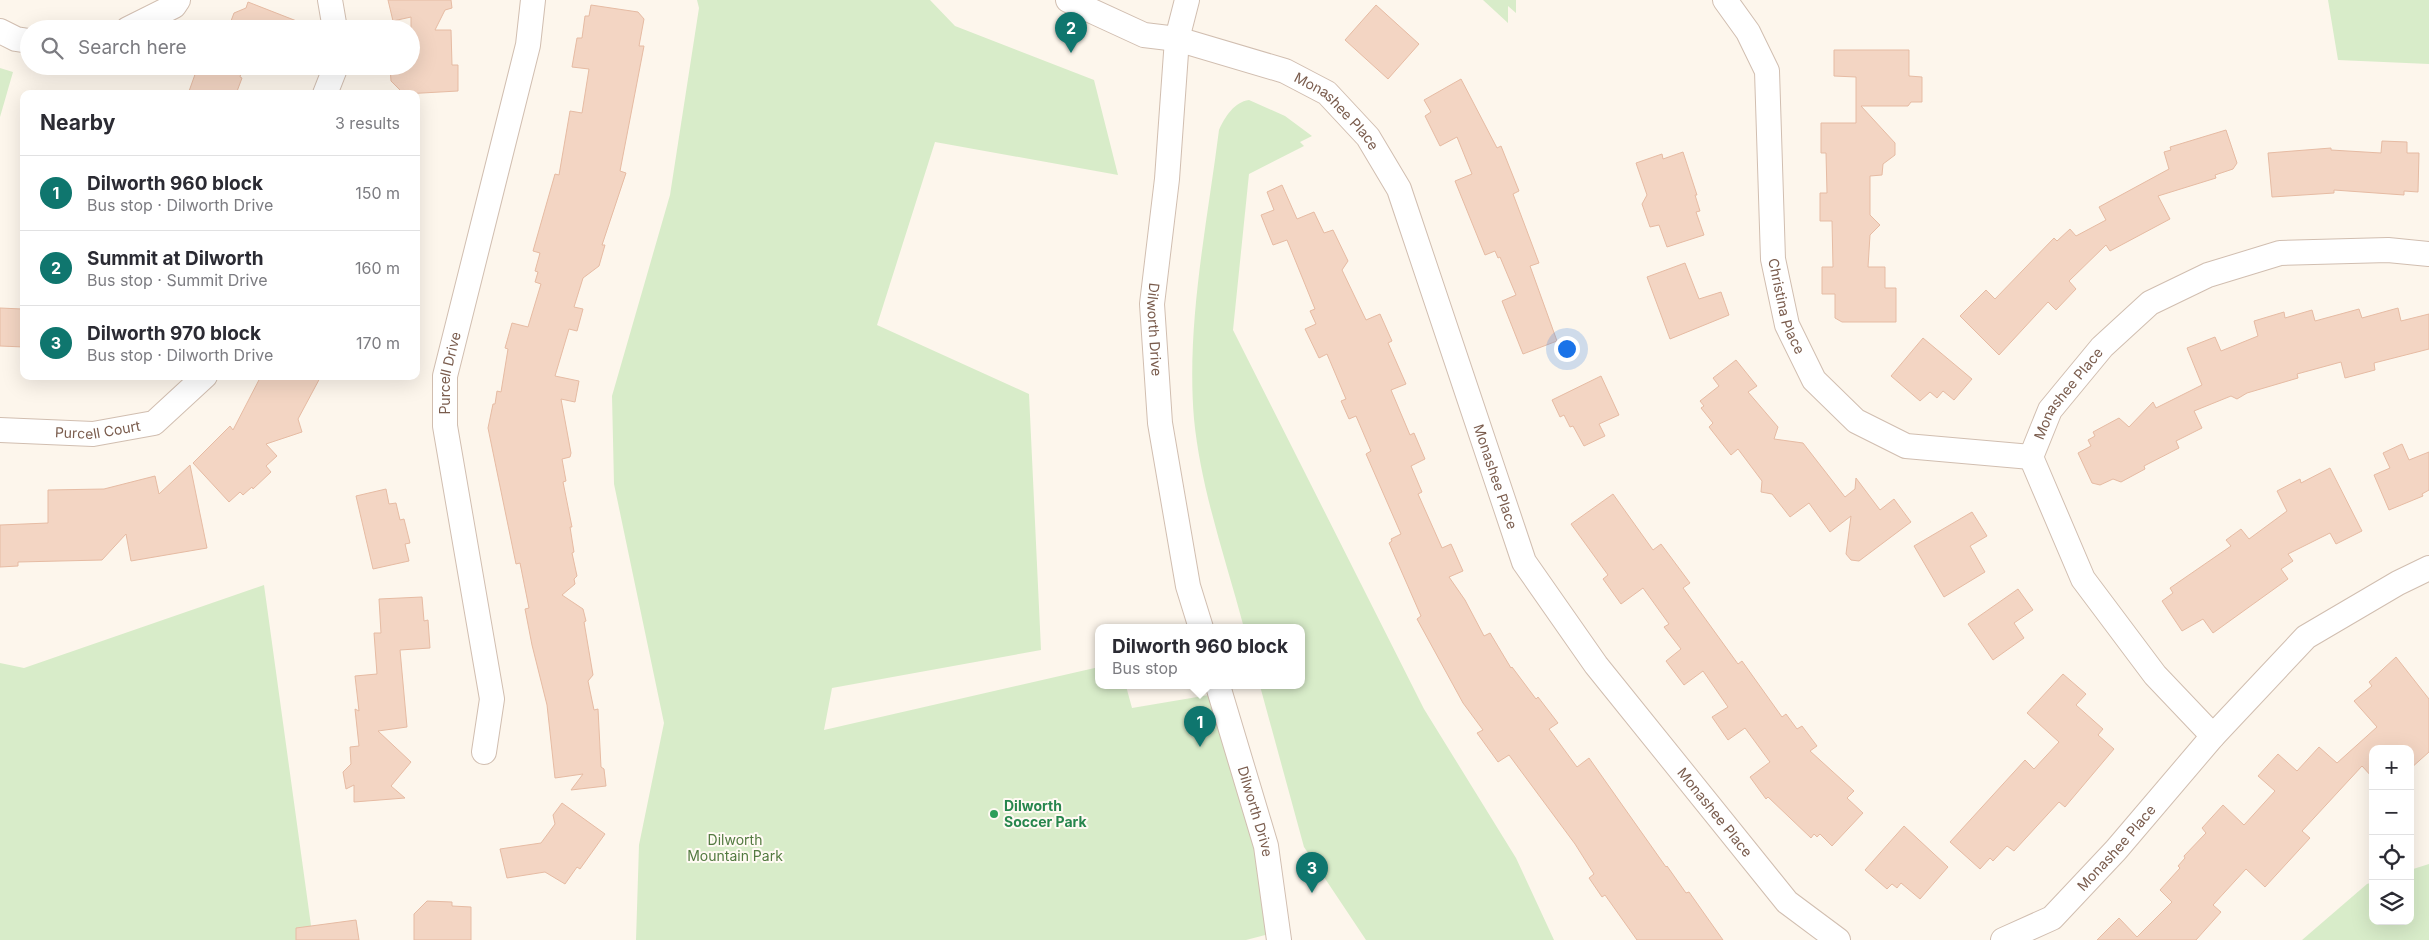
<!DOCTYPE html>
<meta charset="utf-8">
<style>
:root{--surface:#fff;--page:#f7f7f7;--text:#2b2b33;--muted:#7c7c81;--line:#e1e1e2;--accent:#0f766e}
body{margin:0;font-family:Inter,sans-serif;background:var(--page);color:var(--text)}
.controls{position:absolute;right:15px;bottom:15px;display:grid;overflow:hidden;border-radius:10px;box-shadow:0 5px 20px #0002}
.controls button{width:45px;height:45px;display:grid;place-items:center;padding:0;border:0;border-bottom:1px solid var(--line);background:var(--surface);color:var(--text);font:25px sans-serif}
.you{position:absolute;left:1566px;top:348px;width:18px;height:18px;margin:-12px;border:4px solid #fff;border-radius:50%;background:#1a73e8;box-shadow:0 0 0 8px #1a73e833}
.badge{display:grid;place-items:center;width:32px;height:32px;border-radius:50%;background:var(--accent);color:#fff;font-size:16px;font-weight:700}
.pin{position:absolute;translate:-50% -41px;filter:drop-shadow(0 1px 2px #0008)}
.pin::after{content:'';position:absolute;top:26px;width:18px;height:15px;background:inherit;clip-path:polygon(0 0,100% 0,50% 100%)}
.popup{position:absolute;left:1095px;top:624px;width:210px;height:65px;box-sizing:border-box;display:grid;place-content:center;border-radius:10px;background:var(--surface);filter:drop-shadow(0 1px 4px #0005);font-size:16px;white-space:nowrap;color:var(--muted)}
.popup b{font-size:19px;color:var(--text)}
.popup::after{content:'';position:absolute;left:50%;top:100%;margin-left:-10px;border:10px solid transparent;border-top-color:var(--surface)}
.list{margin:0;padding:0;list-style:none}
h2{display:flex;justify-content:space-between;align-items:center;height:65px;margin:0;padding:0 20px;font-size:21px}
h2 small{font-size:16px;font-weight:400;color:var(--muted)}
.list li{display:grid;grid-template-columns:32px 1fr auto;gap:15px;align-items:center;box-sizing:border-box;height:75px;padding:0 20px;border-top:1px solid var(--line)}
.list b{display:block;font-size:19px;white-space:nowrap}
.list p{margin:0;font-size:16px;white-space:nowrap;color:var(--muted)}
.list em{font-size:16px;font-style:normal;color:var(--muted)}
.icon{flex:none;width:28px;height:28px;fill:none;stroke:currentColor;stroke-width:2;stroke-linecap:round;stroke-linejoin:round}
.map{position:relative;flex:none;width:2429px;height:940px;overflow:hidden}
.search{position:absolute;background:var(--surface);box-shadow:0 5px 20px #0002;left:20px;top:20px;width:400px;height:55px;display:flex;align-items:center;gap:12px;box-sizing:border-box;padding:0 18px;border-radius:28px;color:var(--muted);font-size:19px}
.panel{position:absolute;background:var(--surface);box-shadow:0 5px 20px #0002;left:20px;top:90px;width:400px;height:290px;border-radius:10px}
.map>svg:first-child{display:block}
.green{fill:#d8ecc9}
.building{fill:#f3d5c3;stroke:#e6bba3}
.lines{fill:none;stroke-linecap:round;stroke-linejoin:round}
.minor-casing{stroke:#d1beb0;stroke-width:26}
.minor{stroke:#fff;stroke-width:24}
.leisure-dot{fill:#2e9e5b;stroke:#fffaf3;stroke-width:2}
.labels{text-anchor:middle;stroke-width:4;stroke-linejoin:round;paint-order:stroke}
.street-label{font-size:14px;fill:#7a5c4d;stroke:#fffaf3}
.leisure-label{font-size:14px;font-weight:bold;fill:#27864d;stroke:#fffaf3;text-anchor:start}
.park-label{font-size:14px;fill:#537a41;stroke:#fffaf3}
</style>
<div class="map">
<svg width="2429" height="940" viewBox="0 0 2429 940">
<rect width="100%" height="100%" fill="#fdf6ec"/>
<!-- green -->
<path class="green" d="M697,0H930L955,26L1094,80L1118,175L935,142L877,325L1029,394L1041,650L832,688L824,730L1099,667V686H1126L1132,708L1221,693L1277,932L1246,940H636L639,845L664,723L614,484L612,396L670,195L699,8Z
M1483,0H1516V13L1508,6V23Z
M2328,0H2429V64L2338,60Z
M0,68L13,72L0,117Z
M1249,100L1285,116L1312,136L1300,142L1304,146L1249,174L1233,330L1424,709L1516,858L1554,940H1366L1304,847L1260,686H1301V628H1244C1226,560 1201,490 1194,419C1186,323 1207,225 1219,130C1225,117 1234,102 1249,100Z
M264,585L313,940H0V663L24,668Z
M2429,864V940H2302L2367,884L2373,882V921H2410V870Z"/>
<!-- building -->
<path class="building" d="M388,0H451L452,8L445,10L435,30H451L452,65H458V91L404,94L391,81L390,67L411,66V17L393,21Z
M248,2L312,27V29H228L234,13L246,8Z
M591,5L638,12L644,19L639,46H644L620,171L626,173L602,245H605L599,266L583,278L574,307L583,309L577,331L569,329L555,376L579,381L575,402L561,399L571,453L570,457L562,459L566,481L563,482L572,527H570L574,552L572,553L577,576L574,579L575,584L562,595L583,609L586,621L584,622L593,675L588,681L594,710L598,709L601,767L604,769L606,786L571,790L583,774L555,778L547,705L532,645L525,609L529,608L520,563L516,564L488,428L493,404H495L497,391L501,392L508,349L505,348L512,323L528,327L541,284L535,282L538,272L535,271L540,253L533,251L555,174L559,175L570,111L582,113L589,69L572,67L577,38H582L585,16H589Z
M1376,5L1419,44L1388,79L1345,40Z
M1834,50H1909V76L1922,77V102H1911L1908,106H1861L1895,143V155L1883,164L1882,175L1870,176V215L1880,225L1870,235L1868,267H1885V288H1896V322H1842L1835,318V294H1822V267H1833L1832,221H1820V193H1827L1826,153H1821V123H1856V77L1834,76Z
M198,66H224L241,73L240,77L242,78L236,94H188Z
M1461,79L1497,148L1501,146L1519,191L1513,194L1539,263L1530,266L1557,341L1523,354L1502,301L1516,295L1500,257L1498,258L1495,251L1485,255L1455,181L1472,174L1457,137L1440,146L1425,116L1431,112L1424,100Z
M2226,130L2237,163L2233,169L2215,175L2216,178L2158,196L2170,219L2110,251L2106,245L2069,281L2076,289L2056,310L2048,302L1999,355L1960,316L1986,290L1995,299L2054,238L2057,241L2070,229L2076,236L2106,220L2099,207L2169,169L2164,152L2171,150L2170,147Z
M2382,141L2407,142V153H2419L2418,192L2404,191V195L2334,190V193L2272,197L2268,153L2331,148V150L2381,153Z
M1683,152L1697,195H1695L1700,211L1696,212L1704,235L1667,247L1659,225L1650,227L1642,204L1647,195L1636,163L1662,154L1663,159Z
M1282,185L1297,219L1314,212L1324,233L1333,230L1348,261L1342,270L1366,320L1380,314L1392,341L1388,343L1406,384L1391,390L1410,435L1414,433L1425,459L1411,466L1422,492L1418,494L1442,548L1451,544L1463,571L1449,577L1465,600L1484,636L1490,633L1511,668L1512,667L1536,699L1538,697L1558,723L1549,729L1577,767L1589,758L1666,867L1667,866L1686,893L1689,892L1723,940H1637L1605,895L1602,897L1589,878L1594,874L1575,844L1509,755L1498,762L1477,733L1483,730L1463,703L1417,619L1421,616L1389,543L1392,541L1391,539L1401,534L1366,454L1371,451L1356,416L1349,419L1341,401L1346,399L1327,354L1319,358L1305,329L1316,324L1310,311L1315,309L1287,240L1273,245L1261,215L1274,210L1267,192Z
M1685,263L1699,299L1721,292L1729,315L1670,339L1647,277Z
M0,308L22,309V313H24V347L0,346Z
M2398,308L2401,321L2429,314V349L2374,363L2375,370L2345,378L2341,362L2297,374L2298,378L2247,393L2237,399L2231,396L2194,411L2202,428L2176,441L2179,448L2144,466L2145,469L2121,482L2113,479L2100,485L2092,483L2078,453L2091,446L2088,440L2095,436L2093,432L2119,418L2129,427L2153,402L2156,408L2202,385L2187,348L2215,337L2221,351L2258,336L2254,321L2284,312L2285,318L2312,310L2315,321L2359,309L2362,318Z
M1923,338L1972,379L1954,400L1943,391L1937,398L1930,392L1920,401L1891,376Z
M1736,360L1757,386L1748,392L1778,427L1774,439L1803,443L1845,497L1855,489L1856,478L1880,510L1894,499L1911,522L1859,561L1851,560L1846,554L1851,516L1830,532L1809,503L1790,517L1772,494L1761,492L1762,481L1738,449L1731,455L1709,427L1713,423L1701,408L1704,406L1700,401L1719,386L1713,378Z
M261,376H321L298,419L302,432L266,444L277,456L266,466L271,472L253,489L252,487L243,495L240,492L229,502L193,463L230,426L233,430Z
M1601,376L1619,415L1599,424L1605,436L1584,446L1573,426L1570,427L1564,415L1560,417L1552,400Z
M2402,444L2409,460L2429,452V490L2422,494L2423,496L2389,510L2374,475L2390,468L2383,453Z
M190,465L207,548L131,561L126,534L102,560L18,562V566L0,567V525L48,523V490L104,489L155,476L159,494Z
M2330,468L2362,531L2336,544L2330,533L2288,554L2293,561L2281,569L2288,579L2213,633L2203,619L2182,631L2162,601L2173,593L2170,588L2231,546L2226,540L2241,529L2249,539L2287,511L2277,491L2300,479L2301,483Z
M386,489L389,504L396,503L400,520L404,519L410,543L405,544L409,561L373,569L356,496Z
M1613,494L1653,550L1661,544L1690,583L1683,588L1738,664L1742,661L1782,717L1786,714L1797,729L1802,726L1817,746L1810,751L1854,791L1847,798L1863,813L1832,846L1820,834L1817,837L1814,834L1811,838L1768,797L1766,799L1750,777L1770,762L1745,728L1728,740L1712,717L1728,707L1703,671L1684,685L1666,661L1681,649L1664,627L1669,624L1643,588L1621,604L1603,579L1608,575L1571,524Z
M1972,512L1987,536L1970,546L1985,572L1944,597L1914,546Z
M2018,589L2033,610L2014,623L2024,638L1993,660L1968,624Z
M422,597L424,621L428,620L430,648L400,650L407,727L378,731L411,762L391,786L405,798L354,802V785L346,789L343,772L351,764L350,747L359,746L355,709L359,711L355,676L377,674L374,633H381L379,599Z
M2396,657L2429,699V752L2410,769V749H2373V778L2362,766L2302,831L2310,838L2265,887L2246,869L2213,905L2221,912L2196,940H2097L2119,918L2137,937L2172,902L2160,890L2180,868L2178,866L2185,858L2184,856L2206,833L2202,828L2223,805L2244,825L2275,791L2258,776L2278,754L2297,771L2319,747L2337,763L2377,727L2354,701L2372,686L2369,682Z
M2063,674L2086,694L2076,705L2103,729L2098,735L2114,749L2065,807L2059,802L2014,851L2007,846L1993,861L1990,858L1980,869L1950,842L2025,760L2034,769L2059,742L2027,713Z
M562,803L605,834L580,869L577,867L565,884L545,872L507,878L500,849L541,843L555,824L553,815Z
M1904,826L1948,867L1920,899L1901,883L1897,888L1892,884L1887,889L1865,870Z
M427,901L452,902V906L471,907V940H414V914Z
M356,920L359,940H296V928Z"/>
<g class="lines">
<!-- minor casing -->
<g class="minor-casing">
<g id="minor">
<path d="M330,0L335,29"/>
<path id="s1" d="M1068,0L1144,35L1177,39L1285,71L1327,93L1368,137L1399,189L1524,562L1596,665L1787,902L1838,940"/>
<path id="s2" d="M1187,0L1177,39L1167,179L1152,304L1160,423L1188,586L1201,628"/>
<path id="s3" d="M1725,0L1748,32L1767,71L1773,259L1787,325L1814,380L1856,421L1906,446L2031,457"/>
<path d="M128,29L174,6L178,0"/>
<path d="M0,31L16,39L29,41"/>
<path d="M325,94L336,66"/>
<path id="s4" d="M0,430L93,434L154,423L205,376"/>
<path id="s5" d="M1218,686L1266,846L1279,940"/>
<path id="s6" d="M2213,736L2155,675L2083,579L2031,457L2050,410L2102,347L2150,303L2208,275L2280,253L2388,250L2429,254"/>
<path id="s7" d="M484,752L492,699L445,426V376L528,45L533,0"/>
<path id="s8" d="M2003,940L2052,918L2116,850L2213,736L2306,637L2398,583L2429,568"/>
</g>
</g>
<!-- minor -->
<use href="#minor" class="minor"/>
</g>
<!-- markers -->
<circle class="leisure-dot" cx="994" cy="814" r="5"/>
<g class="labels">
<!-- street labels -->
<g class="street-label">
<text dy="5" stroke="none"><textPath href="#s1" startOffset="296">Monashee Place</textPath></text>
<text dy="5" stroke="none"><textPath href="#s3" startOffset="320">Christina Place</textPath></text>
<text dy="5" stroke="none"><textPath href="#s2" startOffset="332">Dilworth Drive</textPath></text>
<text dy="5" stroke="none"><textPath href="#s7" startOffset="384">Purcell Drive</textPath></text>
<text dy="5" stroke="none"><textPath href="#s6" startOffset="411">Monashee Place</textPath></text>
<text dy="5" stroke="none"><textPath href="#s4" startOffset="98">Purcell Court</textPath></text>
<text dy="5" stroke="none"><textPath href="#s1" startOffset="701">Monashee Place</textPath></text>
<text dy="5" stroke="none"><textPath href="#s5" startOffset="131">Dilworth Drive</textPath></text>
<text dy="5" stroke="none"><textPath href="#s1" startOffset="1106">Monashee Place</textPath></text>
<text dy="5" stroke="none"><textPath href="#s8" startOffset="149">Monashee Place</textPath></text>
</g>
<!-- leisure labels -->
<g class="leisure-label">
<text x="1004" y="811">Dilworth<tspan x="1004" dy="16">Soccer Park</tspan></text>
</g>
<!-- park labels -->
<g class="park-label">
<text x="735" y="845">Dilworth<tspan x="735" dy="16">Mountain Park</tspan></text>
</g>
</g>
</svg>
<div class="controls">
<button>+</button>
<button>−</button>
<button><svg class="icon" aria-label="locate" viewBox="0 0 24 24"><circle cx="12" cy="12" r="6"/><path d="M12 2v4M12 18v4M2 12h4M18 12h4"/></svg></button>
<button><svg class="icon" aria-label="layers" viewBox="0 0 24 24"><path d="M12 4l9 5-9 5-9-5zM3 14l9 5 9-5"/></svg></button>
</div>
<div class="you"></div>
<div class="pin badge" style="left:1200px;top:747px">1</div>
<div class="popup"><b>Dilworth 960 block</b>Bus stop</div>
<div class="pin badge" style="left:1071px;top:53px">2</div>
<div class="pin badge" style="left:1312px;top:893px">3</div>
<div class="search"><svg class="icon" aria-label="search" viewBox="0 0 24 24"><circle cx="10" cy="10" r="6"/><path d="M15 15l6 6"/></svg>Search here</div>
<section class="panel">
<h2>Nearby<small>3 results</small></h2>
<ul class="list">
<li><span class="badge">1</span><div><b>Dilworth 960 block</b><p>Bus stop · Dilworth Drive</p></div><em>150 m</em></li>
<li><span class="badge">2</span><div><b>Summit at Dilworth</b><p>Bus stop · Summit Drive</p></div><em>160 m</em></li>
<li><span class="badge">3</span><div><b>Dilworth 970 block</b><p>Bus stop · Dilworth Drive</p></div><em>170 m</em></li>
</ul>
</section>
</div>
